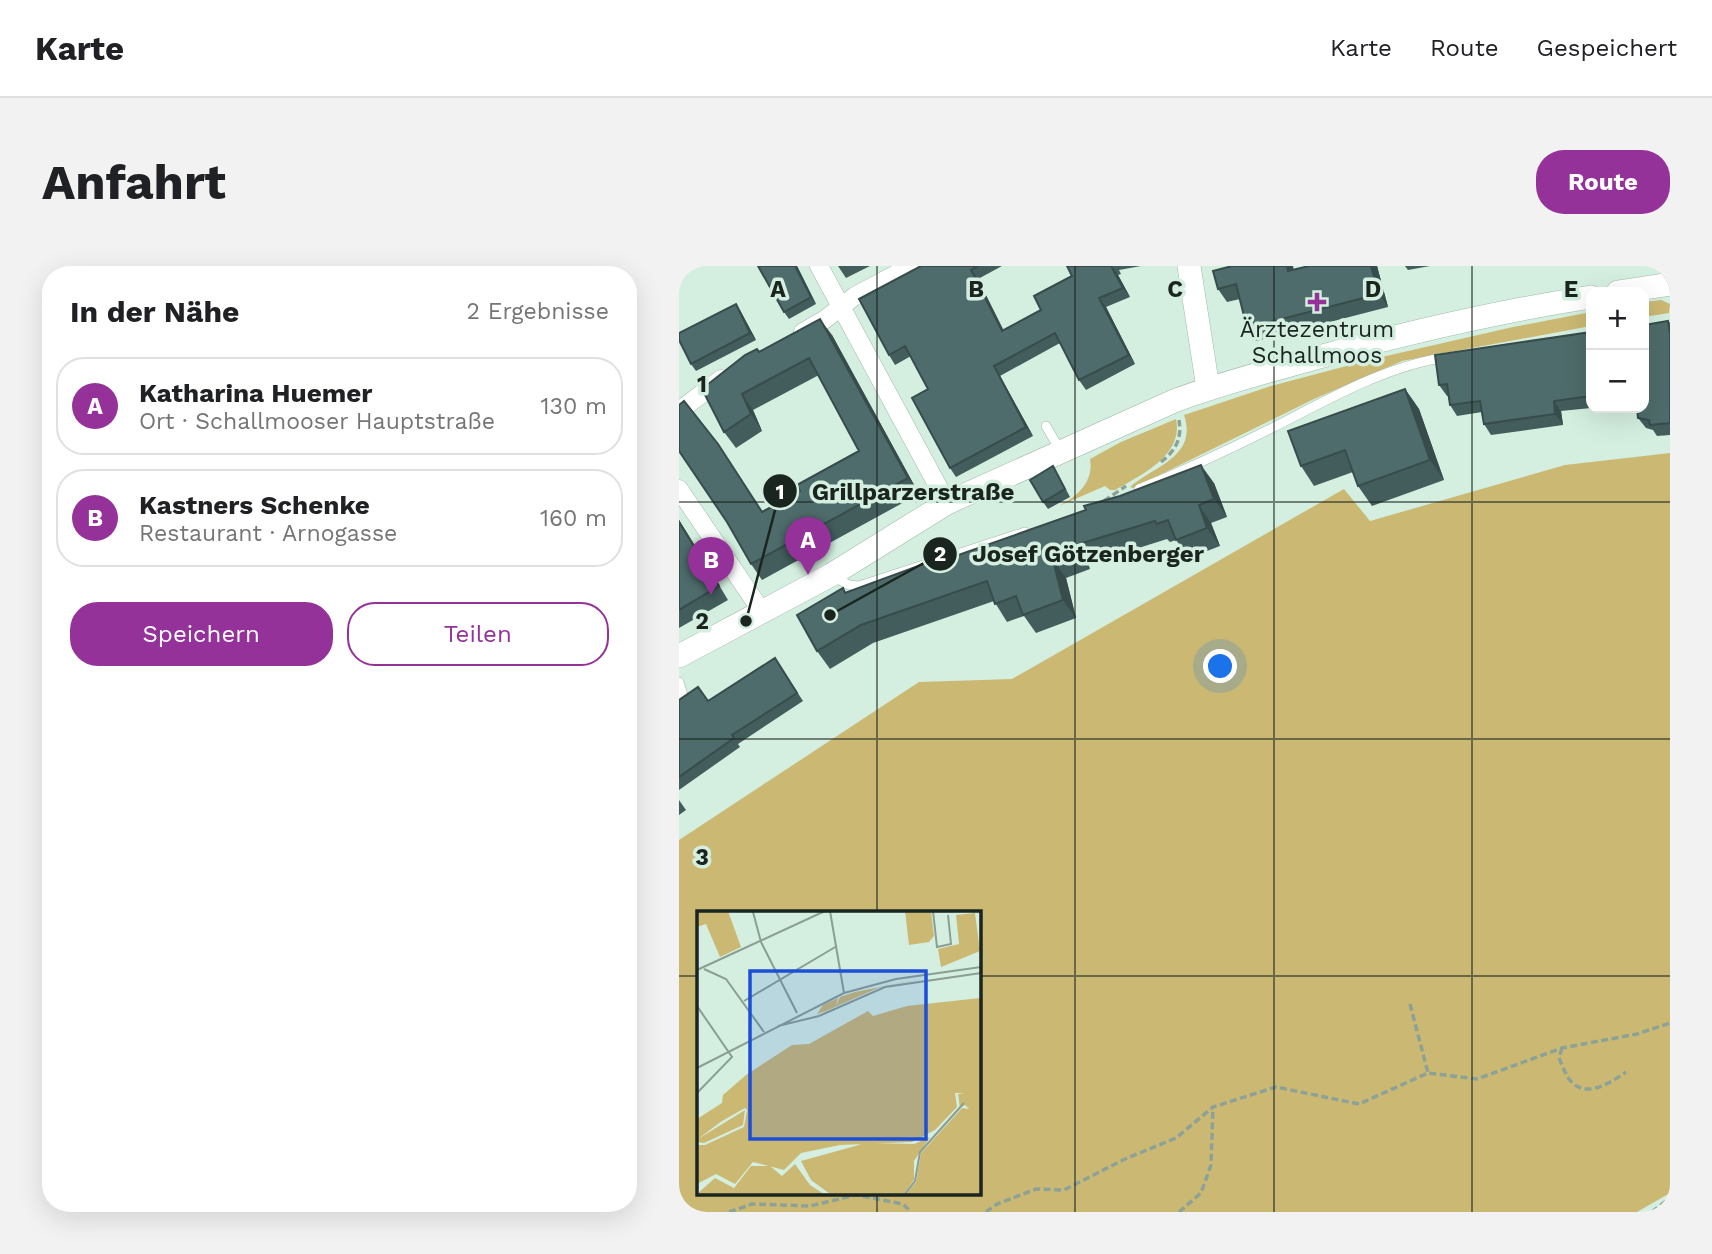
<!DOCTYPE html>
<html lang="de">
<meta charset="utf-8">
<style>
:root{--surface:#fff;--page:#f2f2f2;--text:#202124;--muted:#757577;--line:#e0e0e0;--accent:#943299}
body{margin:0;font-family:"Work Sans",sans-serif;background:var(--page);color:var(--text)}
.controls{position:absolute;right:21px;top:21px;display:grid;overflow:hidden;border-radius:14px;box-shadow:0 7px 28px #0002}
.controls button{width:63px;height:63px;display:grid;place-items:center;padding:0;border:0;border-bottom:2px solid var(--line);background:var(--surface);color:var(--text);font:35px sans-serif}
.you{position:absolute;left:542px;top:401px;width:24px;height:24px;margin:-18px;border:5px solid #fff;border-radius:50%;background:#1a73e8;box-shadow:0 0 0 10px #1a73e833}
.badge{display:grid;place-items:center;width:46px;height:46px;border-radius:50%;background:var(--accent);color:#fff;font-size:23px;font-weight:700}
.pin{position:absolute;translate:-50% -58px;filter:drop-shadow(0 2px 4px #0008)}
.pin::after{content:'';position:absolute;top:37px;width:24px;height:21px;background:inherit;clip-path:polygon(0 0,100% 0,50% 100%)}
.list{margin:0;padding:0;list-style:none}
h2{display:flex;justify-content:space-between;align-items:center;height:91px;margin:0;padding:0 28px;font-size:30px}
h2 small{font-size:23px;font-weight:400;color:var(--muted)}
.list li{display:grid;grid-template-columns:46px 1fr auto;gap:21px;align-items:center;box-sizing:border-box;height:98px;margin:0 14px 14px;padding:0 14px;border:2px solid var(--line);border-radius:28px}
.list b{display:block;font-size:26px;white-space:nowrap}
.list p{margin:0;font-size:23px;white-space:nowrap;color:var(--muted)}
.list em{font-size:23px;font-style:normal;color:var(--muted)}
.actions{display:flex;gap:14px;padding:21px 28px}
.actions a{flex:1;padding:16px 0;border:2px solid var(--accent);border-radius:28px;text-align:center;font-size:24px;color:var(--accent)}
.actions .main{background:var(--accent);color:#fff}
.map{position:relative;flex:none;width:991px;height:946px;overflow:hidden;border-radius:28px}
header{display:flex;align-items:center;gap:42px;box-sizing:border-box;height:98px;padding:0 35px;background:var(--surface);border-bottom:2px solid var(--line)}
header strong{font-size:33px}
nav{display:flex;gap:38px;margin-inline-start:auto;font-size:24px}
.intro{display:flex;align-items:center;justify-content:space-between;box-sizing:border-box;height:168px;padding:0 42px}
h1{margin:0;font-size:49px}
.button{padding:18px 32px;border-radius:28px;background:var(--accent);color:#fff;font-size:24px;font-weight:700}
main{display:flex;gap:42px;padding:0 42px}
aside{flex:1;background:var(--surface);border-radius:28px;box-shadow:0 7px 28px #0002}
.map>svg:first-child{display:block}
.green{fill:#cbb973;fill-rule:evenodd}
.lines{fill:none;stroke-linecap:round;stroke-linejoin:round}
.service-casing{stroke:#9fbaab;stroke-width:10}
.minor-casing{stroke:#9fbaab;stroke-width:19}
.tertiary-casing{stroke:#9fbaab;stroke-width:24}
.path{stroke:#8da297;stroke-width:3.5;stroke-dasharray:7 3.5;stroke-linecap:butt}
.service{stroke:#fff;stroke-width:9}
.minor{stroke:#fff;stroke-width:18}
.tertiary{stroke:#fff;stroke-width:23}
.wall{fill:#435d5c}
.shaded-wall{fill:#374c4b}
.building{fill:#4e6c6b;stroke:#374c4b;stroke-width:2}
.grid{fill:none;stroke:#1b2520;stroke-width:2;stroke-opacity:0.55}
.poi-dot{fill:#943299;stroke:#d4efe0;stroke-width:2.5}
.labels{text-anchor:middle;stroke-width:7;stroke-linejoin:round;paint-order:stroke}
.poi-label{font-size:23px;fill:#1b2520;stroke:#d4efe0}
.inset-road{fill:none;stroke:#8a9e93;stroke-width:2}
.view{fill:#1d4ed8;fill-opacity:0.15;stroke:#1d4ed8;stroke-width:3.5}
.inset-edge{fill:none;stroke:#1b2520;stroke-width:3.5}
.grid-label{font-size:23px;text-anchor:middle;font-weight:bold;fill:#1b2520;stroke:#d4efe0;stroke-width:7;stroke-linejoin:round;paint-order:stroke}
.leader{fill:none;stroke:#1b2520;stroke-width:2.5}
.callout-dot{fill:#1b2520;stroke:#d4efe0;stroke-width:2.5}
.mark-label{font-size:21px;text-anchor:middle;font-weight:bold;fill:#fff}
.callout-label{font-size:24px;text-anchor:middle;font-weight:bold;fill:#1b2520;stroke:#d4efe0;stroke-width:7;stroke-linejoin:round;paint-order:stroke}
</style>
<header>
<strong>Karte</strong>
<nav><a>Karte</a><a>Route</a><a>Gespeichert</a></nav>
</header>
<div class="intro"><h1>Anfahrt</h1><a class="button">Route</a></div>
<main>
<aside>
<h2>In der Nähe<small>2 Ergebnisse</small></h2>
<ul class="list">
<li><span class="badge">A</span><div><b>Katharina Huemer</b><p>Ort · Schallmooser Hauptstraße</p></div><em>130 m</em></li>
<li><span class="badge">B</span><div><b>Kastners Schenke</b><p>Restaurant · Arnogasse</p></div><em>160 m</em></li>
</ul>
<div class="actions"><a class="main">Speichern</a><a>Teilen</a></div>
</aside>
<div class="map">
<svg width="991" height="946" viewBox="0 0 991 946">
<rect width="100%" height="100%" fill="#d4efe0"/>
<!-- green -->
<path class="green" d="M982,34L991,38L990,47L965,51V36Z
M912,46V60L723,95L635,133L454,222L451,221C475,200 519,191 505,149L592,120L694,93L834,61Z
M497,153C505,189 462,209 436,224H431L426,220L380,240C399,230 415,215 411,193L442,176Z
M991,187V927L958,946H0V574L240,416L333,413L665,223L691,255L886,199ZM19,647H299V927H19Z"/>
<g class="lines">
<!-- service casing -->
<g class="service-casing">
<path id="service" d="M367,160L381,184
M460,223C506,204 549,184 593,162C648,134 706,100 768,91
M153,310L170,319L180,320L346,266
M0,416L5,432L0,435"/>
</g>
<!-- minor casing -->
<g class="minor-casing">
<path id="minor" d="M140,0L268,237
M124,66L145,54L176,30L232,0
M0,145L42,113
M0,223L83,346"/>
</g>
<!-- tertiary casing -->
<g class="tertiary-casing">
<path id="tertiary" d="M510,0L529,122
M939,26L991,18
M0,390L152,309L268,237L495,135C540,118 586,106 633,93C726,67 816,46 912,31"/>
</g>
<!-- path -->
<path class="path" d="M482,196C497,184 503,173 500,154
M425,235L447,220
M731,738L749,807
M883,782L880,792C883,799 886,807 890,813C906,834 931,817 947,806
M50,946L73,938L131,940L177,929L224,938L232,946
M307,946L318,938L357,923L385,924L446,893L497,872L534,841L597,821L680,838L749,807L798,813L883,782L958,768L991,757
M500,946L522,927L532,899L534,841
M973,946L991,932"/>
<!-- service -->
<use href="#service" class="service"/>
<!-- minor -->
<use href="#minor" class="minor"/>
<!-- tertiary -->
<use href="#tertiary" class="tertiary"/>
</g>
<!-- wall -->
<path class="wall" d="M118,0L137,38L110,53L105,46Z
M159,0H191L167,12Z
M242,0H323L299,13L324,65L362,44L393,10L388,0H462L440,4L442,8L439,9L451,31L427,41L456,98L407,124L400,114L381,77L321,110L354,170L277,211L271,202L249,123L232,90L216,99L210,89Z
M698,0L709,41L577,75L568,62L561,33L548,36L539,23L615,4Z
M726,0H751L729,4Z
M57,38L62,46L77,74L17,105L12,98Z
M989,55L991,57V169L978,170L974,164L967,162L959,152L958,143H952L951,142H965Z
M912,66V142L882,145L884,159L812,169L805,158L803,146L778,150L771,139L769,130H768L760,119Z
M153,69L240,228L83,314L72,298L39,178L83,246L121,225L180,185L140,109L74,144L83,165L57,182L45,166L80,86Z
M726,123L740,143L765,214L693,240L679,220L674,206L635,220L622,200Z
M379,208L391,231L369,243L364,236Z
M535,217L548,251L532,257L541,280L510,292L497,274L491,276L488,273L409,298L411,303L387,312L397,352L357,367L345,350L328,356L315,335L194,377L151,403L138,385L167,326L252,299Z
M0,254L49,334L0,362Z
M96,392L124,435L59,478L61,481L0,524V434L29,435Z
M0,534L7,544L0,549Z"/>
<!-- shaded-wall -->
<path class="shaded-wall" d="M116,0H118L137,38L132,31Z
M432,0L439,9L451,31L444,22Z
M608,0H614L618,18L609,5Z
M692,0H698L709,41L700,28Z
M292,4L299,13L330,75L323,65Z
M420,32L427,41L456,98L450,89Z
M57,38L62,46L77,74L71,67Z
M141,53L153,69L240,228L229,212Z
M315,100L321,110L354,170L347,161Z
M726,123L740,143L765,214L751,194Z
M63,128L74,144L83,165L72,148Z
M875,135L882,145L884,159L876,148Z
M522,199L535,217L548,251L535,233Z
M520,239L532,257L541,280L528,262Z
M0,254L49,334L0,256Z
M397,279L409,298L411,303L398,285Z
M374,294L387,312L397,352L384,334Z"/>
<!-- building -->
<path class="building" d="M79,0H116L132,31L105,46Z
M242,0H299L292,4L323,65L362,44L355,30L393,10L388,0H432L444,22L420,32L450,89L400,114L376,67L315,100L347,161L271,202L233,132L249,123L226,80L210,89L180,33Z
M553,0H608L609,5L630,0H692L700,28L568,62L557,18L539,23L534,5Z
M57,38L71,67L12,98L0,74V67Z
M141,53L229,212L72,298L48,256L0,185V139L5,135L39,178L83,246L121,225L118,219L180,185L130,92L63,128L72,148L45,166L23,123L66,89L78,83L80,86Z
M989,55L991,68V157L971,159L970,154L959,152L958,142H965V59Z
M912,66V130L875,135L876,148L805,158L801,135L771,139L768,118L760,119L756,89Z
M726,123L751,194L679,220L666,184L622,200L609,165Z
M522,199L535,233L520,239L528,262L497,274L489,254L478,258L476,255L397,279L398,285L374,294L384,334L344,349L337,330L316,338L308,315L182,359L138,385L118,349L164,322L166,327L250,296L251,299L407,244L405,240L441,230Z
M374,200L386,223L364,236L351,214Z
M0,256L40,320L0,344Z
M96,392L118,427L53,469L55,472L0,511V434L19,421L29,435Z"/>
<!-- grid -->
<path class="grid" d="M198,0V647M396,0V946M595,0V946M793,0V946M0,236H991M0,473H991M0,710H19M299,710H991M198,927V946"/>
<!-- markers -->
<path class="poi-dot" d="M634.5 25.5h7v7h7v7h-7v7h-7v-7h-7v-7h7z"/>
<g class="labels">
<!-- poi labels -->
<g class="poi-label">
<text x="638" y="71">Ärztezentrum<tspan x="638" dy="26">Schallmoos</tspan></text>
</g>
</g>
<!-- overview -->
<g transform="translate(18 645)">
<rect width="284" height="284" fill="#d4efe0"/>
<path d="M0,0H31L44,36L23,46L9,13L0,16ZM208,0H234L237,25L232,31L212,34ZM278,2L283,40L244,56L241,38L262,33L259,4ZM229,67L181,77L129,100L120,103L126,94L141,87L139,95L143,86L158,81ZM283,87V283H209L219,271L224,242L265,197L272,198L268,194L263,197L261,183L268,182H258L260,196L238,219L215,231L143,234L104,242L87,259L56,251L38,273L19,263L0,273V234H8L47,216L50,199L48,197L25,210L1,228L48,199L46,214L7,232L0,231V208L25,192L26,184L49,164L95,134L112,133L171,100L176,105L210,95ZM233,226L217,250V269L207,283H133L114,269L104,250L169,232L217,233ZM98,253L113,274L127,283H0L18,267L37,277L54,255H73L85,265Z" fill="#cbb973"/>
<path class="inset-road" d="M133,0L147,82M236,0L240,36L254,33L251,4M56,1L64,31L100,102M7,58L29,68L67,121M0,59L128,0M47,90L140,35M0,95L35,146L0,182M81,115L122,105L188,76L284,62M0,157L147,82L199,68L284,56M208,283L218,270L223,241L267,192"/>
<path class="view" d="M53,60H229V228H53Z"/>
<rect width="284" height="284" class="inset-edge"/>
</g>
<g class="grid-label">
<text x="99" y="31">A</text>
<text x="297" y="31">B</text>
<text x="496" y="31">C</text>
<text x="694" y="31">D</text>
<text x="892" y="31">E</text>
<text x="23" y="126">1</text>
<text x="23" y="363">2</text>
<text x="23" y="599">3</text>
</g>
<!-- callouts -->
<path class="leader" d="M67 355L101 225M151 349L261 288"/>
<g class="callout-dot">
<circle cx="67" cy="355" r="7"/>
<circle cx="151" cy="349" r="7"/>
<circle cx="101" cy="225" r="18"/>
<circle cx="261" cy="288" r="18"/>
</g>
<g class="mark-label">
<text x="101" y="233">1</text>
<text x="261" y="295">2</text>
</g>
<g class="callout-label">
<text x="234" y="234">Grillparzerstraße</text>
<text x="409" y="296">Josef Götzenberger</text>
</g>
</svg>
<div class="controls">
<button>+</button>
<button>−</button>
</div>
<div class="you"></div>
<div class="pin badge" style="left:129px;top:309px">A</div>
<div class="pin badge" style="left:32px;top:329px">B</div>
</div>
</main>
